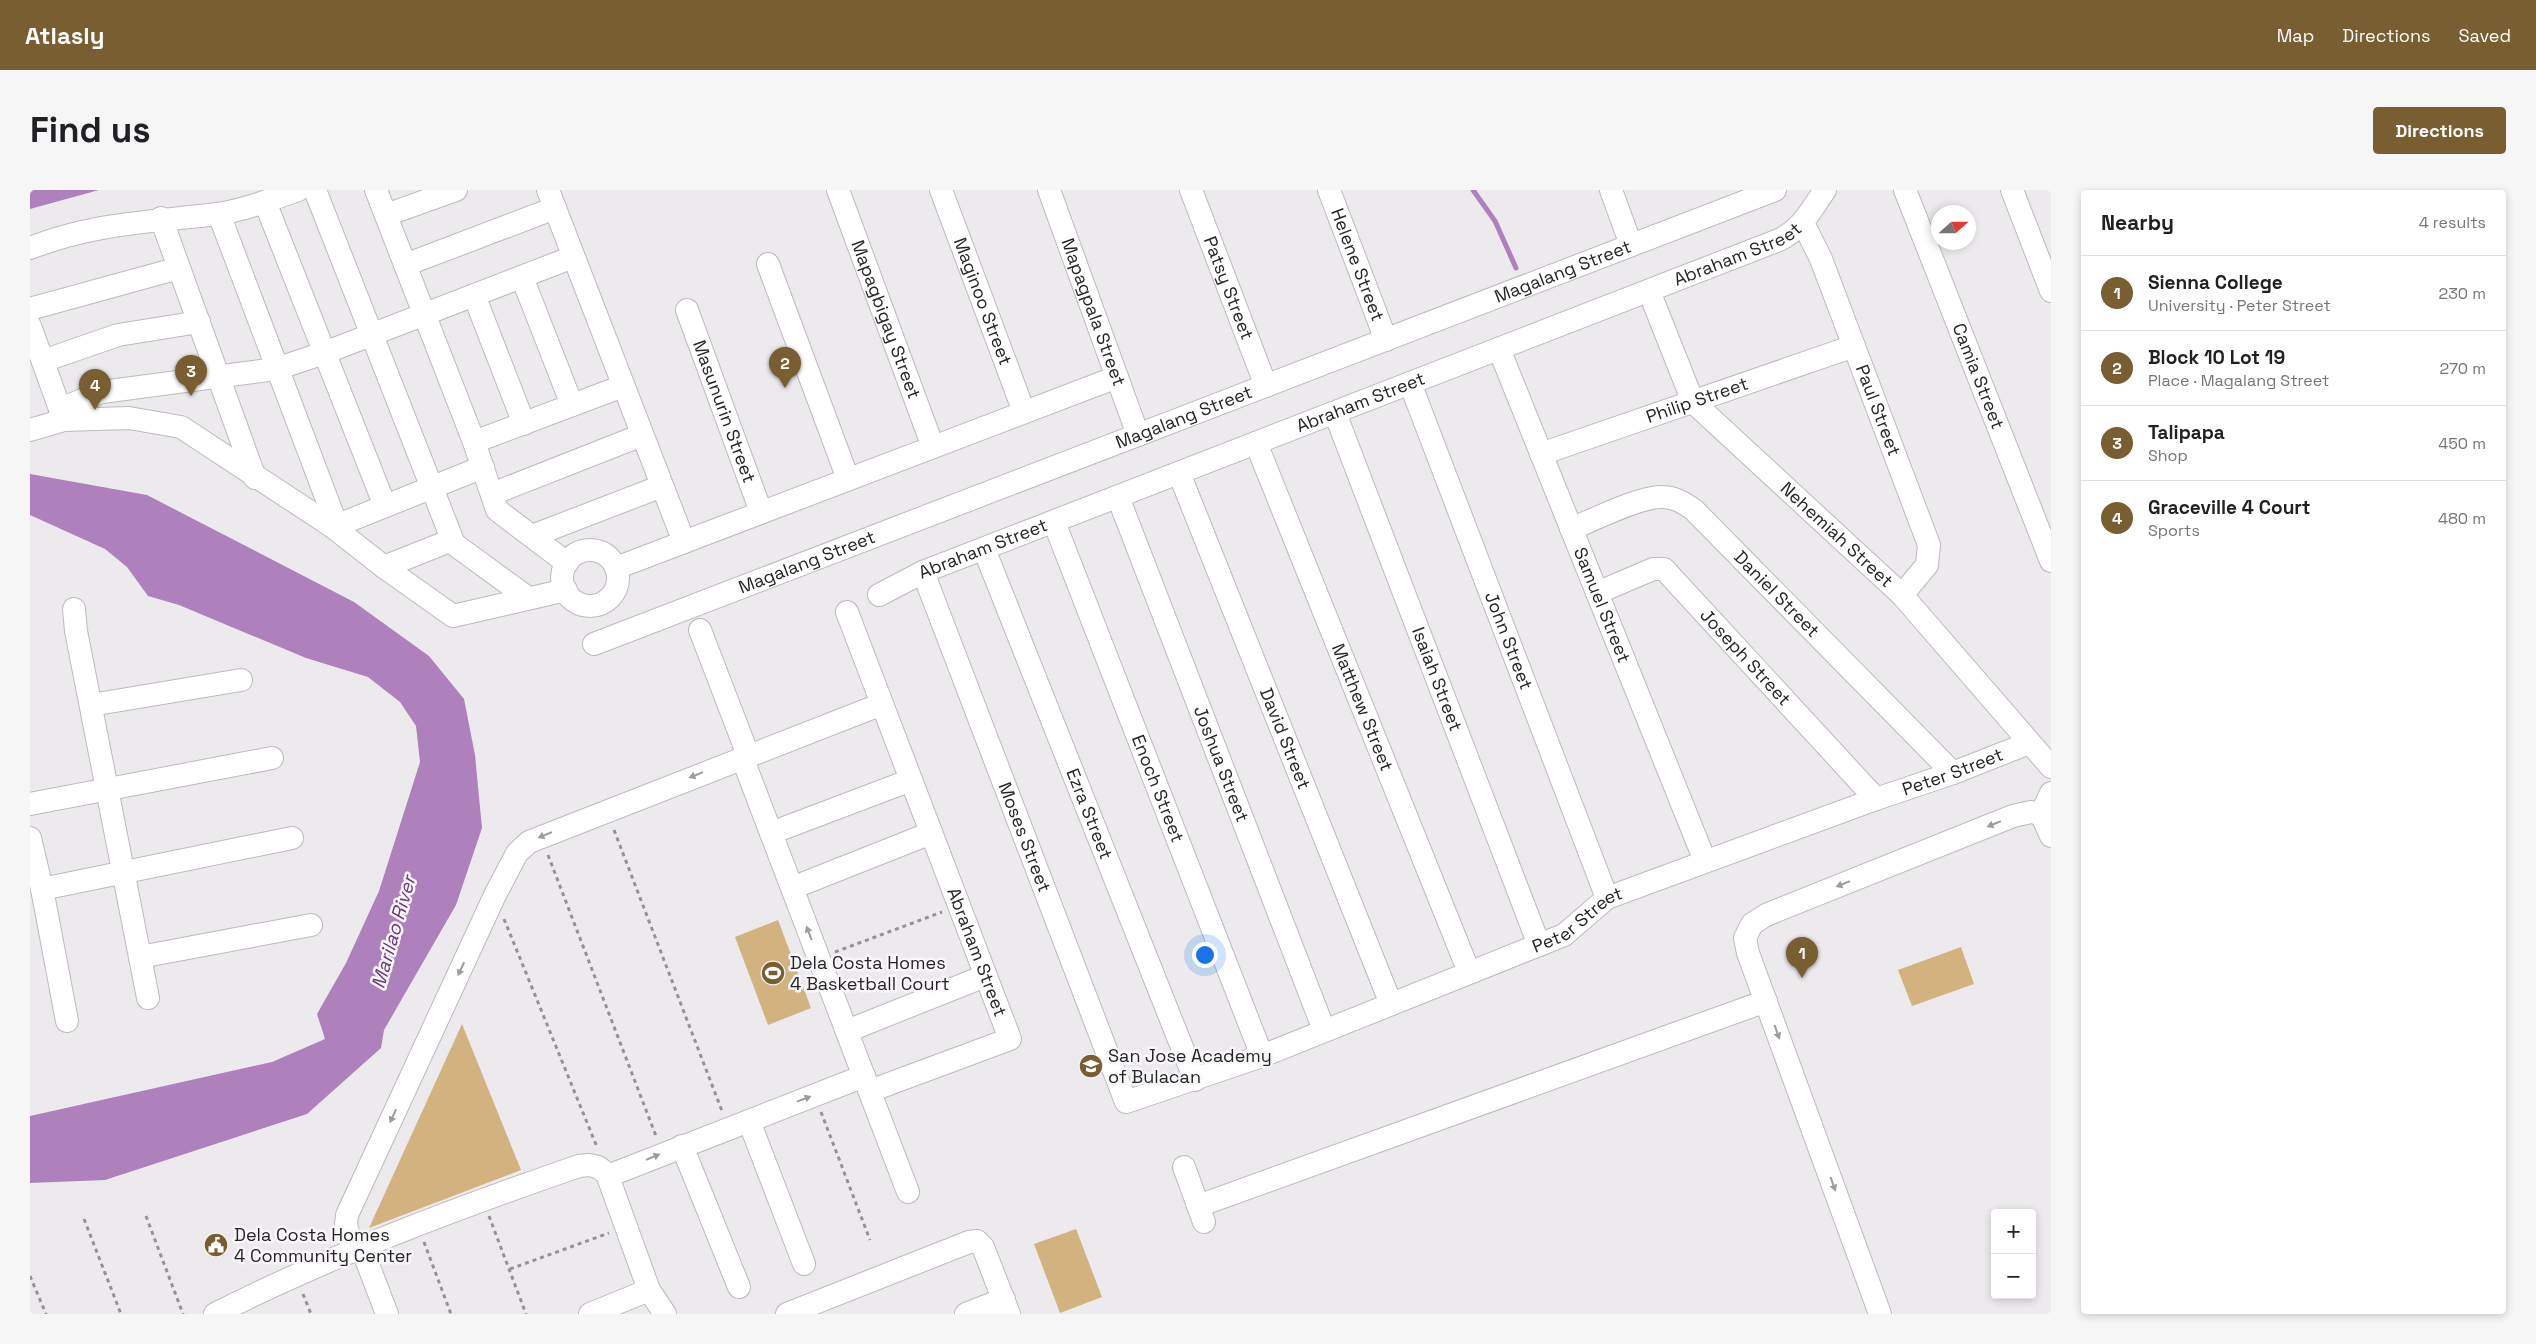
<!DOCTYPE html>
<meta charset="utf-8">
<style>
:root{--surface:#fff;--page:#f6f6f6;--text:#202124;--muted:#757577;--line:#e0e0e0;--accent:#785e30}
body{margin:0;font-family:"Space Grotesk",sans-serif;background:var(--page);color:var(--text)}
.controls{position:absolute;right:15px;bottom:15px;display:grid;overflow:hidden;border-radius:5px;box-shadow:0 2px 8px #0003}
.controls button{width:45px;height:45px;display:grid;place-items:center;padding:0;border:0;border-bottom:1px solid var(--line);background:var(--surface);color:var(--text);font:25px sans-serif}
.compass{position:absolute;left:1901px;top:15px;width:45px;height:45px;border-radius:50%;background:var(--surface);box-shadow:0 2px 8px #0003;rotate:69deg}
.you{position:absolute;left:1174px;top:764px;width:18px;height:18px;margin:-12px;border:4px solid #fff;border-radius:50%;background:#1a73e8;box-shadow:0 0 0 8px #1a73e833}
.badge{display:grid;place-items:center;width:32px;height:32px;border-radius:50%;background:var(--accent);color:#fff;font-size:16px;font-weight:700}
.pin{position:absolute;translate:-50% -41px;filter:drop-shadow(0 1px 2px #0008)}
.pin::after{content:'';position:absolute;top:26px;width:18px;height:15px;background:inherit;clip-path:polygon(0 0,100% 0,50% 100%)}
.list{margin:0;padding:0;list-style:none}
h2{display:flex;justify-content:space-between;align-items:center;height:65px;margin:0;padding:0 20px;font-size:21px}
h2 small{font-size:16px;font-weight:400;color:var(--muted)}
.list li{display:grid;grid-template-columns:32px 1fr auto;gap:15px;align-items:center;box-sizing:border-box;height:75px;padding:0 20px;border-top:1px solid var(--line)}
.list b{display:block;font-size:19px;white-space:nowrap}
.list p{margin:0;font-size:16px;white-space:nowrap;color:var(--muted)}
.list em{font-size:16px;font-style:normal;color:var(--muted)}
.map{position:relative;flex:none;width:2021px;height:1124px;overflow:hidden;border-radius:5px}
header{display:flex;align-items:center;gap:30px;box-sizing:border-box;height:70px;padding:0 25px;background:var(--accent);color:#fff}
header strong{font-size:24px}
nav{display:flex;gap:28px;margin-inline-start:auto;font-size:18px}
.intro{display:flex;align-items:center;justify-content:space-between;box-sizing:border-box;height:120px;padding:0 30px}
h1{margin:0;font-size:35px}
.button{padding:12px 22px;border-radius:5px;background:var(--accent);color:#fff;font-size:18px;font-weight:700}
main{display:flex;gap:30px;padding:0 30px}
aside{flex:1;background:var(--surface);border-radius:5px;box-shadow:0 2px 8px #0003}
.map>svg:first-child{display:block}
.green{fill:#d2b380}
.water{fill:#af81bc}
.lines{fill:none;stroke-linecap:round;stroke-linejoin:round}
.stream{stroke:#af81bc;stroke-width:5}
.minor-casing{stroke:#bcbabd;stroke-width:24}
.path{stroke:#949294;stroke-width:3;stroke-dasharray:4 4;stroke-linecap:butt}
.minor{stroke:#fff;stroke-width:22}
.oneway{fill:#9d9c9d}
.labels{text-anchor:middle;stroke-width:5;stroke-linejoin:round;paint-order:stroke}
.street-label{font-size:18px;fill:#252425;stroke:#f9f7fa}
.poi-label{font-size:18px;fill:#252425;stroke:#f9f7fa;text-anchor:start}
.water-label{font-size:19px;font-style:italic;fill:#6c347c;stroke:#f9f7fa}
</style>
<header>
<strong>Atlasly</strong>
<nav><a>Map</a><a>Directions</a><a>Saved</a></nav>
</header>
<div class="intro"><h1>Find us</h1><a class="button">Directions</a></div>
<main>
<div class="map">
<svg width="2021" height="1124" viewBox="0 0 2021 1124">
<rect width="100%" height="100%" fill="#eceaed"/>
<!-- green -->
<path class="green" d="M748,730L781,818L738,835L705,747Z
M1931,757L1944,794L1882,816L1868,780Z
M432,834L491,980L339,1038Z
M1046,1039L1072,1107L1030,1123L1004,1054Z"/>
<!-- water -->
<path class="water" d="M0,0H69L0,19Z
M0,284L117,305L324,412L399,466L434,509L445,565L452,638L426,715L354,840L351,858L277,924L75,990L0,993V926L242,872L295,849L287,824L316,773L349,701L390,572L386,536L370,512L338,487L276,468L149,415L118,406L97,377L75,359L0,325Z"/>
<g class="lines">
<!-- stream -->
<path class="stream" d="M1443,0L1465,31L1486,78"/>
<!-- minor casing -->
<g class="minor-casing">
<g id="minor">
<path d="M285,0L424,354L498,408"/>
<path d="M346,0L444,252L467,320L537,373"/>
<path d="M518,0L654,352"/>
<path id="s1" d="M808,0L903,257"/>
<path id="s2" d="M911,0L994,222"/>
<path id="s3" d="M1019,0L1108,245"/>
<path id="s4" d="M1161,0L1236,196"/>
<path id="s5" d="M1299,0L1356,150"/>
<path d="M1581,0L1601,55"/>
<path id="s6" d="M1875,0L2021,371"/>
<path d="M1982,0L2021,101"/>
<path d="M235,12L355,316"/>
<path d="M189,24L307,336"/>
<path d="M356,25L426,0"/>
<path d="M131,28L225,288"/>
<path id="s7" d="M1773,33L1791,69L1899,355L1897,375L1872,405"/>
<path d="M0,58C64,33 121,32 187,24C215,20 242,9 268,0"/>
<path d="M738,74L818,289"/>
<path d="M375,75L525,18"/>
<path d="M492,87L542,215"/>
<path id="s8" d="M1619,101L1663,212L1872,405L2021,577"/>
<path d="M444,105L494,234"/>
<path d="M0,119L149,78"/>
<path id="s9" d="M657,120L731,322"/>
<path d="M0,136L34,230"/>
<path id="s10" d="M1469,159L1675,671"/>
<path d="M13,171L88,145L169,132"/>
<path id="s11" d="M1380,193L1577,708"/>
<path d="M30,219L72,202L246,179L294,163L543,67"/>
<path id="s12" d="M1305,223L1509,755"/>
<path d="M0,240L34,230L99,228L151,237L303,337L354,377L423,426L536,400"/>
<path d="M444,252L593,196"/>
<path id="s13" d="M1226,253L1439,782"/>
<path id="s14" d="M1511,264L1824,156"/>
<path id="s15" d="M1149,283L1361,814"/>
<path d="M462,304L612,245"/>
<path id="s16" d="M1088,307L1294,840"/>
<path id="s17" d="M1024,332L1232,866"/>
<path d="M303,337L453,277"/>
<path id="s18" d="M1541,339C1563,330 1611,306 1632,307C1645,307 1654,313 1664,320L1923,583"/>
<path d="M502,346L632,296"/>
<path id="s19" d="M954,359L1165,890"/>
<circle cx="560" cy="388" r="28"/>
<path d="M354,377L422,350"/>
<path d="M586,378L1087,187"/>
<path id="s20" d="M893,382L1096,912L1232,866L1509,755L1534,745L1577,708L1846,609L1923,583L1999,553"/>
<path id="s21" d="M1567,403L1623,379H1634L1846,609"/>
<path id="s22" d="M849,405L893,382L1749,50C1772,39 1781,20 1795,0"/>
<path d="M44,419L46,441L118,808"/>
<path id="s23" d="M817,422L980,849L840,901"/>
<path d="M670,440L718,565"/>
<path id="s24" d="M564,454L1745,0"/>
<path d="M61,515L211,490"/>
<path d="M712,567L878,1002"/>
<path d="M0,614L242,568"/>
<path d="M2011,624L2021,646"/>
<path d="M2011,624L2021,603"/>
<path d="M741,643L881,590"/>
<path d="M0,648L12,699L37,831"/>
<path d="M762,698L901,643"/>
<path d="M12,699L262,648"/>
<path d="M110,767L281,735"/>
<path d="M817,841L955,786"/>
<path d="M719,931L774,1074"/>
<path d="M652,956L709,1097"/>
<path d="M1154,977L1174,1032"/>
<path d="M577,984H583L834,886"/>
<path d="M1168,1016L1736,811"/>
<path d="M331,1056L357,1124"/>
<path d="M323,1059L316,1035L317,1025L465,705L487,663L499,652L852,514"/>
<path d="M185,1124C302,1065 424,1019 549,976L559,975L568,977L577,984L619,1100L635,1124"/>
<path d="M560,1124L619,1100"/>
<path d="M757,1124L939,1052L947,1051L953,1057L979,1124"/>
<path d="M936,1124L974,1109"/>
<path d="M1850,1124L1718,763L1715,748L1722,734L1736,725L1983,626L2001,622L2011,624"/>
</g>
</g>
<!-- path -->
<path class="path" d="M584,640L692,921
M518,665L626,946
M474,729L567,957
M805,762L912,722
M791,922L840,1050
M116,1026L153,1124
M459,1026L496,1124
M54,1029L91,1124
M394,1052L421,1124
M480,1079L579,1043
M0,1086L16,1124
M273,1104L281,1124"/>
<!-- minor -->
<use href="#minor" class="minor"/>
</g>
<!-- one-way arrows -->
<defs><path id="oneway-solid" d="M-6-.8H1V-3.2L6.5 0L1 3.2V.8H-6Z" transform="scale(1.25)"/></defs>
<g class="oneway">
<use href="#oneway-solid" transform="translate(666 585) rotate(158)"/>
<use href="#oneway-solid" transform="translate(1964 634) rotate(158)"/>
<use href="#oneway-solid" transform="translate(515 645) rotate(158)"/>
<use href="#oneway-solid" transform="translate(1813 694) rotate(158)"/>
<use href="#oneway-solid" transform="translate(779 743) rotate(-111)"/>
<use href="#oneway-solid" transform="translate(431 779) rotate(115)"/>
<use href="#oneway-solid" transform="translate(1747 842) rotate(70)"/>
<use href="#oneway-solid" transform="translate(774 909) rotate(-21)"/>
<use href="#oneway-solid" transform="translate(363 926) rotate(115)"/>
<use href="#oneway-solid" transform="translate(623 967) rotate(-22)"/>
<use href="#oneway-solid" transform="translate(1803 994) rotate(70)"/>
</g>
<!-- icons -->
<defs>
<g id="stadium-disc" transform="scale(1.25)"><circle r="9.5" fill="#785e30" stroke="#f9f7fa"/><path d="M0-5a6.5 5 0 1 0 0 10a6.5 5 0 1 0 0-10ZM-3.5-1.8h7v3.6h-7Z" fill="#fff"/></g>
<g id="school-disc" transform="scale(1.25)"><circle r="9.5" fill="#785e30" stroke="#f9f7fa"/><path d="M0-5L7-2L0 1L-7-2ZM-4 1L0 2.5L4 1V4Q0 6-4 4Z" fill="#fff"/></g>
<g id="civic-disc" transform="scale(1.25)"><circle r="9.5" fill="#785e30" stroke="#f9f7fa"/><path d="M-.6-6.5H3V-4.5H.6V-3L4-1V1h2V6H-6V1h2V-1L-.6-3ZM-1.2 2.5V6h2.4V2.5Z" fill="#fff"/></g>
</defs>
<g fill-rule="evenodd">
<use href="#stadium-disc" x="743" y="783"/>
<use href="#school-disc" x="1061" y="876"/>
<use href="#civic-disc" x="186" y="1055"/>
</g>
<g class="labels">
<!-- street labels -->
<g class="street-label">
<text dy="6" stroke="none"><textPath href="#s22" startOffset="924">Abraham Street</textPath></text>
<text dy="6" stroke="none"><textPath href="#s5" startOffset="80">Helene Street</textPath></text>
<text dy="6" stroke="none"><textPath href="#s24" startOffset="1038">Magalang Street</textPath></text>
<text dy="6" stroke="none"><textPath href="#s4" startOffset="105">Patsy Street</textPath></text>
<text dy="6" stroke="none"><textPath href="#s2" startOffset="119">Maginoo Street</textPath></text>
<text dy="6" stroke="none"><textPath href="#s3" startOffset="130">Mapagpala Street</textPath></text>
<text dy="6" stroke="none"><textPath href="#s1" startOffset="138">Mapagbigay Street</textPath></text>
<text dy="6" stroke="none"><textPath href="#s6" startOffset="200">Camia Street</textPath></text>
<text dy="6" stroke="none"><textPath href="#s14" startOffset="165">Philip Street</textPath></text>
<text dy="6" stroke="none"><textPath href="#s22" startOffset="519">Abraham Street</textPath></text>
<text dy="6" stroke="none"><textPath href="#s9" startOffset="108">Masunurin Street</textPath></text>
<text dy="6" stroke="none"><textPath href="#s7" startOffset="202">Paul Street</textPath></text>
<text dy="6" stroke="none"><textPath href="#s24" startOffset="632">Magalang Street</textPath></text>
<text dy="6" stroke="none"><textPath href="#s8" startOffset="315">Nehemiah Street</textPath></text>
<text dy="6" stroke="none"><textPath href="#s22" startOffset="114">Abraham Street</textPath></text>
<text dy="6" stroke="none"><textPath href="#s24" startOffset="228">Magalang Street</textPath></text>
<text dy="6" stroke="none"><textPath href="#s18" startOffset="250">Daniel Street</textPath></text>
<text dy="6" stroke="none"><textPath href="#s10" startOffset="276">Samuel Street</textPath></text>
<text dy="6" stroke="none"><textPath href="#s11" startOffset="276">John Street</textPath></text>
<text dy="6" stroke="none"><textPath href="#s21" startOffset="192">Joseph Street</textPath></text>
<text dy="6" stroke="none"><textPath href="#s12" startOffset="285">Isaiah Street</textPath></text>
<text dy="6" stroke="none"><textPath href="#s13" startOffset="285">Matthew Street</textPath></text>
<text dy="6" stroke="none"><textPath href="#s15" startOffset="286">David Street</textPath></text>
<text dy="6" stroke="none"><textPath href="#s16" startOffset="286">Joshua Street</textPath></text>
<text dy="6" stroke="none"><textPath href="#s20" startOffset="1461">Peter Street</textPath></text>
<text dy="6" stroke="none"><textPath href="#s17" startOffset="286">Enoch Street</textPath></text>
<text dy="6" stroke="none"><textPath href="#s19" startOffset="285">Ezra Street</textPath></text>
<text dy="6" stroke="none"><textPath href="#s20" startOffset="284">Moses Street</textPath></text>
<text dy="6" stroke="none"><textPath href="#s20" startOffset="1056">Peter Street</textPath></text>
<text dy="6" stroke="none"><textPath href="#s23" startOffset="364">Abraham Street</textPath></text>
</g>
<!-- poi labels -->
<g class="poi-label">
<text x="760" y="779">Dela Costa Homes<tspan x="760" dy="21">4 Basketball Court</tspan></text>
<text x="1078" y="872">San Jose Academy<tspan x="1078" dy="21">of Bulacan</tspan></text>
<text x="204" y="1051">Dela Costa Homes<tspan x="204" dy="21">4 Community Center</tspan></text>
</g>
<!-- water labels -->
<g class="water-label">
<text transform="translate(363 742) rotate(-74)" y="7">Marilao River</text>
</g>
</g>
</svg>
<div class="controls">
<button>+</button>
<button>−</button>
</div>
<svg class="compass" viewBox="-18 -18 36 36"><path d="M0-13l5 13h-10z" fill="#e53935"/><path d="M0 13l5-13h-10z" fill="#757577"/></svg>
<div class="you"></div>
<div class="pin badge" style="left:1772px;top:788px">1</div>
<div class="pin badge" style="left:755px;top:198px">2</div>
<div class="pin badge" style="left:161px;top:206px">3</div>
<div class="pin badge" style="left:65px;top:220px">4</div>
</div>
<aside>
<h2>Nearby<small>4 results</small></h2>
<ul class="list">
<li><span class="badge">1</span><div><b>Sienna College</b><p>University · Peter Street</p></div><em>230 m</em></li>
<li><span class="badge">2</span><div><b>Block 10 Lot 19</b><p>Place · Magalang Street</p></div><em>270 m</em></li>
<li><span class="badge">3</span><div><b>Talipapa</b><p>Shop</p></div><em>450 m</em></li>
<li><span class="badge">4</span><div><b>Graceville 4 Court</b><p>Sports</p></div><em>480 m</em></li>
</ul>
</aside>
</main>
